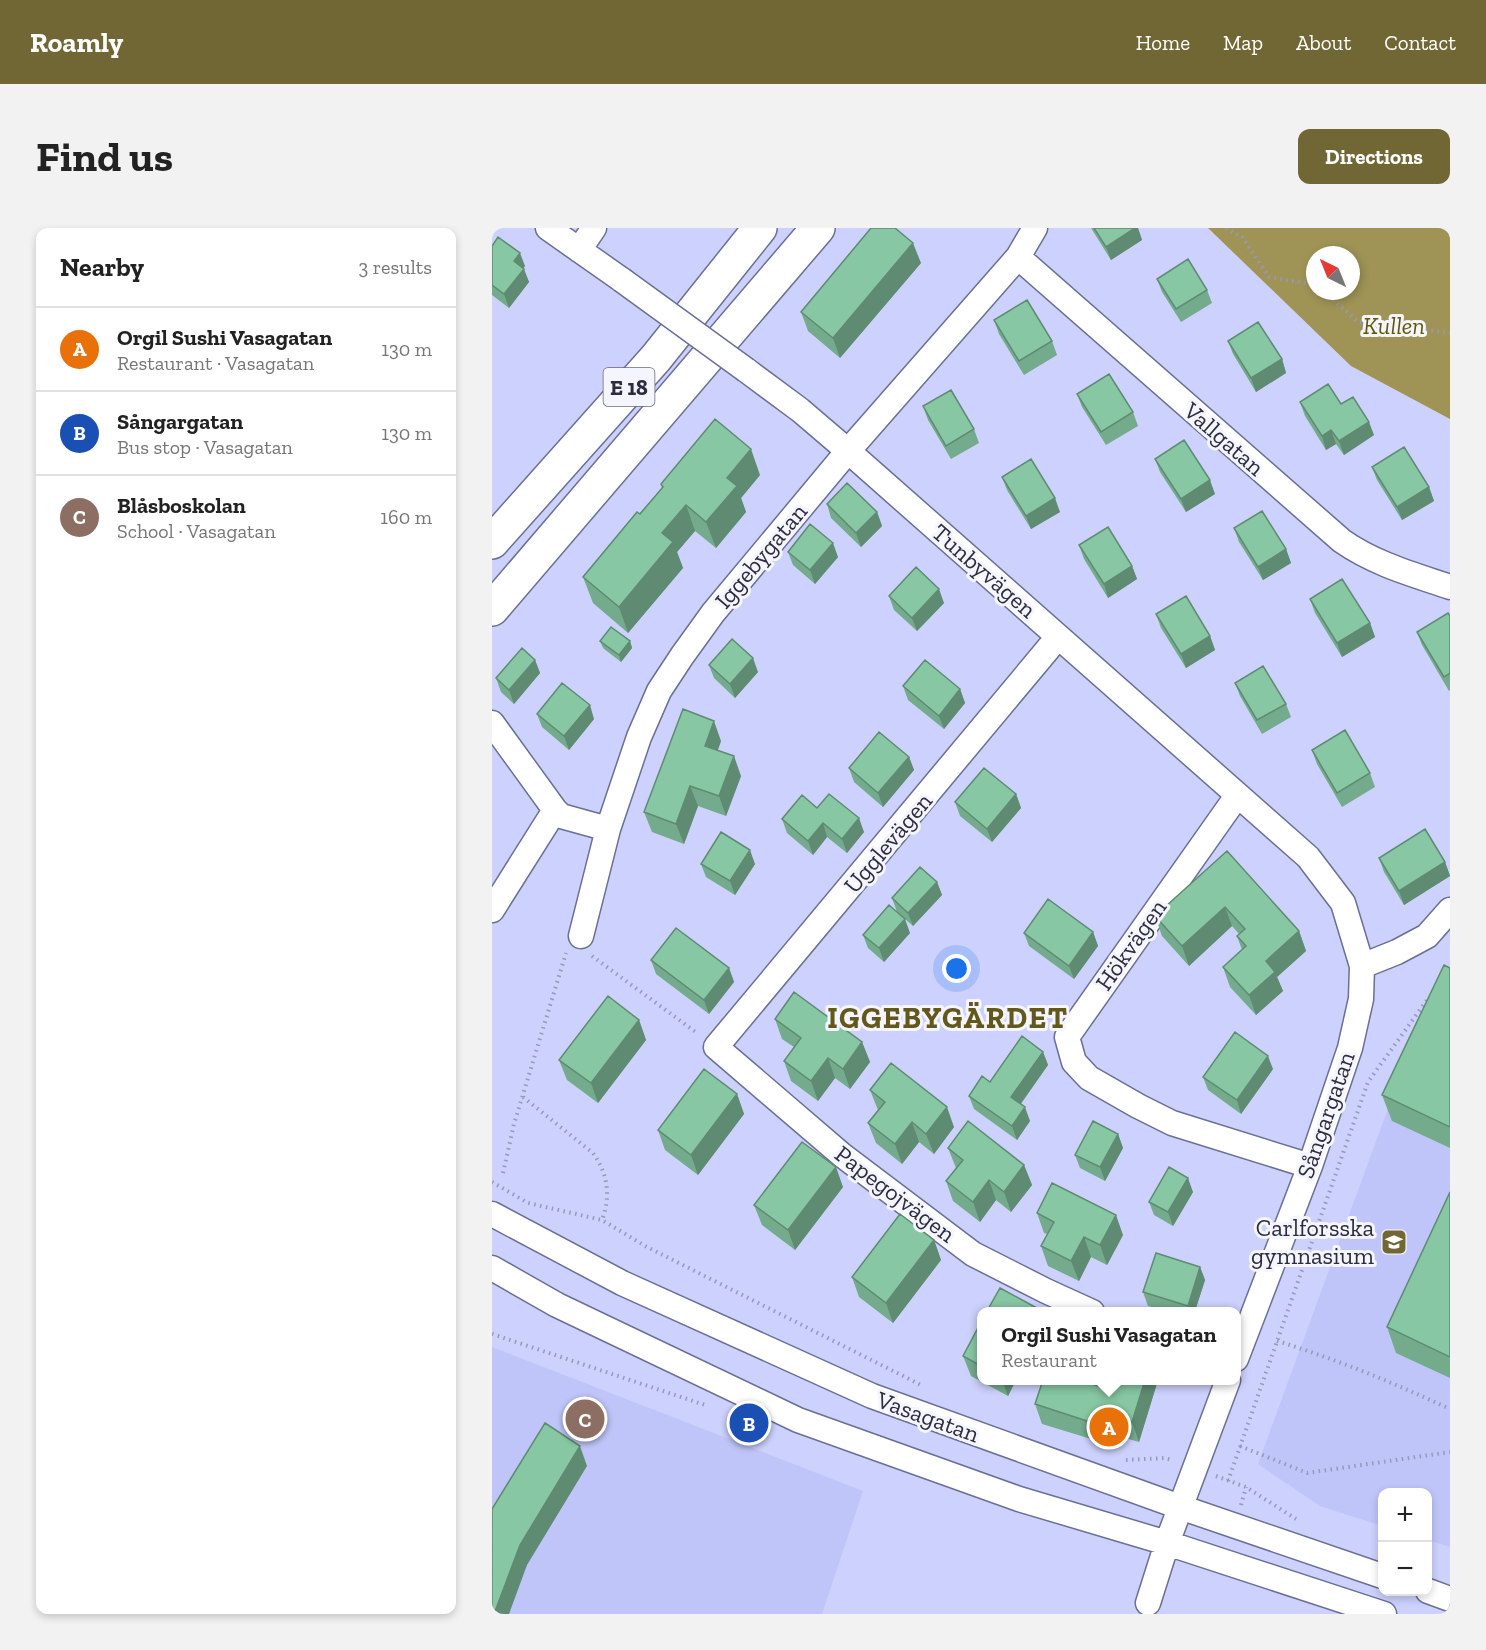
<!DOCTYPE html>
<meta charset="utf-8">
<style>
:root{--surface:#fff;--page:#f2f2f2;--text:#222;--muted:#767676;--line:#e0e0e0;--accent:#716734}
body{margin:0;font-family:"Zilla Slab",serif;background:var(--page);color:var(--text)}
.controls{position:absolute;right:18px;bottom:18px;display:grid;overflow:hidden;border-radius:12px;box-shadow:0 3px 9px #0003}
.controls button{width:54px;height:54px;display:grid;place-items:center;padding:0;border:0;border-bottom:2px solid var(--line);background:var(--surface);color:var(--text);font:30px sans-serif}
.compass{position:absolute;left:814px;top:18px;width:54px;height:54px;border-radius:50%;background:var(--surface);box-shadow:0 3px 9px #0003;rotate:317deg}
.you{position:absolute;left:465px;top:741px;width:21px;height:21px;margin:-15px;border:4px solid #fff;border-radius:50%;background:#1a73e8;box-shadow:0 0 0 9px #1a73e833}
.badge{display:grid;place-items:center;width:39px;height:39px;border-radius:50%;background:var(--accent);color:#fff;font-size:20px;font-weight:700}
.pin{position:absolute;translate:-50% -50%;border:3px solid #fff;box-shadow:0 2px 6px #0006}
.popup{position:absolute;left:485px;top:1079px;width:264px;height:78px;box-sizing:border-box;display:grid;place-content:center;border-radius:12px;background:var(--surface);filter:drop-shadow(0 2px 4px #0005);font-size:20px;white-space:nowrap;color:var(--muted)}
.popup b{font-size:22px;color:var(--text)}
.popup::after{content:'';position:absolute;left:50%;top:100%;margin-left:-12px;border:12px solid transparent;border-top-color:var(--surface)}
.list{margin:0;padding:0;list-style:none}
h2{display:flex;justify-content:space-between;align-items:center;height:78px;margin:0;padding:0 24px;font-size:26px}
h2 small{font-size:20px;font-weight:400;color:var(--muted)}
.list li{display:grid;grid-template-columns:39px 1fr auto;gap:18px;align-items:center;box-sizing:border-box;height:84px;padding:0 24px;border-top:2px solid var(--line)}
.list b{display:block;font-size:22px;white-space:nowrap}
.list p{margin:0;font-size:20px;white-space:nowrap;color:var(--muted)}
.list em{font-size:20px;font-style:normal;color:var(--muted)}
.map{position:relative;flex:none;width:958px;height:1386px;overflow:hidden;border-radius:12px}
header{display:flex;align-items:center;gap:36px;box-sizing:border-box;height:84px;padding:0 30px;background:var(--accent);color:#fff}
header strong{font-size:28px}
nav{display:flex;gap:33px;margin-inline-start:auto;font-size:21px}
.intro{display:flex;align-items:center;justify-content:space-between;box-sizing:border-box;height:144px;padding:0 36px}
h1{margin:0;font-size:42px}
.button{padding:15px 27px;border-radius:12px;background:var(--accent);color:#fff;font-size:21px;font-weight:700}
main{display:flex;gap:36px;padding:0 36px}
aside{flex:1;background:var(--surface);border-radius:12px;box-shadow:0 3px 9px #0003}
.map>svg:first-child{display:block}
.built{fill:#bfc5f8}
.forest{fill:#9f9456;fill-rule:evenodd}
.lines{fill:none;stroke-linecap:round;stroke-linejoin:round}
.minor-casing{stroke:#6a6f96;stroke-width:27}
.highway-casing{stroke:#6a6f96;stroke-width:36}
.path{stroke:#9599bc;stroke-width:4;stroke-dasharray:1.5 4.5;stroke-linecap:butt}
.minor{stroke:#fff;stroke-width:24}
.highway{stroke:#fff;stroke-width:33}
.minor-bridge-casing{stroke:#6a6f96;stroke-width:27;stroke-linecap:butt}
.minor-bridge{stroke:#fff;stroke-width:24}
.wall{fill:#74ab8c}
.shaded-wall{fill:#5e8b72}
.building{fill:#87c7a3;stroke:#5e8b72;stroke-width:1.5}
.labels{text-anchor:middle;stroke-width:6;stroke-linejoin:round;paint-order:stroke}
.shield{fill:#f4f5fe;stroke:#676978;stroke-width:1.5}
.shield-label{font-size:22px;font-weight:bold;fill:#2b2d3e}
.park-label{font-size:24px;font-style:italic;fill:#635607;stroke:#f4f5fe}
.street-label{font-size:24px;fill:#2b2d3e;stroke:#f4f5fe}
.poi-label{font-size:24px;fill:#2b2d3e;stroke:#f4f5fe;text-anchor:end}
.district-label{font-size:30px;font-weight:bold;letter-spacing:1.5px;fill:#62581b;stroke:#f4f5fe}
</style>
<header>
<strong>Roamly</strong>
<nav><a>Home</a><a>Map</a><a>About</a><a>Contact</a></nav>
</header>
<div class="intro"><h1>Find us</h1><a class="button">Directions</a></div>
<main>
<aside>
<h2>Nearby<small>3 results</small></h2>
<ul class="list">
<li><span class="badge" style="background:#e8710a">A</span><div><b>Orgil Sushi Vasagatan</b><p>Restaurant · Vasagatan</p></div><em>130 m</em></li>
<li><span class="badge" style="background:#1a4fb4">B</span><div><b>Sångargatan</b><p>Bus stop · Vasagatan</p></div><em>130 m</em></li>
<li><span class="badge" style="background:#8d6e63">C</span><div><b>Blåsboskolan</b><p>School · Vasagatan</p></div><em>160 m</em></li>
</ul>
</aside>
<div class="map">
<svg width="958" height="1386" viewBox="0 0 958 1386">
<rect width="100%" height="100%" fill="#ccd1fd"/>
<!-- built -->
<path class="built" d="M958,759V1319L936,1312V1264H890V1298L828,1278L766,1236L928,793Z
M0,1119L371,1263L330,1386H0Z"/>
<!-- forest -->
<path class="forest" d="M716,0H958V191L859,138ZM823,27H859V63H823Z"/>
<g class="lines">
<!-- minor casing -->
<g class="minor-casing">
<path id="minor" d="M56,0L130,52
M87,22L102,0
M526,29L850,313C883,336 920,346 958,359
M254,142L308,182L356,223L816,629L851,675L870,738L869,771L858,820L818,938L744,1131
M566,409L224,819L350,927L481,1026L554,1063L600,1084
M0,495L63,582L69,588L116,601
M745,568L575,809L582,834L597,850L646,878L680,895L818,938
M0,682L63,582
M89,708L116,601L147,509L167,463L190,428L221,385L356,223L526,29L543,0
M870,738L905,724L935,708L958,682
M0,986L130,1055L380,1168L688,1279L890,1348
M0,1040L65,1077L306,1192L527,1271L675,1315L892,1386
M936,1363L958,1371
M656,1375L675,1315L736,1152"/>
</g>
<!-- highway casing -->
<g class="highway-casing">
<path id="highway" d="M0,314L164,130L268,0
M0,381L326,0"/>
</g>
<!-- path -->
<path class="path" d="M734,0L750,9L777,49L823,57
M832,63L866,94L958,105
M100,728L205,805
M31,869L101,925C116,946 119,968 110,992
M11,945L22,896L74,725
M0,954L36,975L110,992L155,1019L431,1158
M0,1106L213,1177
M785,1113C844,1131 902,1155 958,1181
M748,1218L815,1245L958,1224
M634,1232L673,1230L680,1232
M724,1248L754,1259L804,1291
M736,1253L876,854L935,772
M749,1277L754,1259"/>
<!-- minor -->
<use href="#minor" class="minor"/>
<!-- highway -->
<use href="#highway" class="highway"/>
<!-- minor-bridge casing -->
<g class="minor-bridge-casing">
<path id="minor-bridge" d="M130,52L254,142"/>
</g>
<!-- minor-bridge -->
<use href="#minor-bridge" class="minor-bridge"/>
</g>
<!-- wall -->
<path class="wall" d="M599,0H646L650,12L619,32Z
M0,18L33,38L31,40L37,54L17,80L0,67Z
M429,35L348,130L316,103L309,84Z
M665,51L715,62L720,75L689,94L670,64Z
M502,92L560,113L565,127L532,147L507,106Z
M736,113L790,131L794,145L764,164L741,126Z
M585,166L641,184L646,198L614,217L590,179Z
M808,174L849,176L882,207L852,227L844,216L834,222L813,188Z
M431,178L482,201L487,215L459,231L436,192Z
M663,231L723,266L694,284L668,244Z
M880,239L937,259L942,273L910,292L885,252Z
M268,247L249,270L254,284L224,320L203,303L185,324L191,340L136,405L101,375L91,349L170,260L169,256Z
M510,249L568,284L539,301L515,262Z
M335,276L385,284L390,298L369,319L339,290Z
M742,300L794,321L799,335L771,352L747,314Z
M587,317L640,338L645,351L616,370L592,331Z
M296,324L346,329L323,356L301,337Z
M397,368L452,375L425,403L402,382Z
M818,371L878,395L883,409L850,429L823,385Z
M664,386L718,408L723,422L694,440L669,400Z
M958,388V462L957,463L930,417L925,404Z
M108,413H138L140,420L129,434L111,420Z
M43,432L48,445L22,476L9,464L4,450Z
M217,437L266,444L243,470L222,450Z
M743,455L794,476L799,489L770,506L748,468Z
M411,458L468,461L473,475L452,501L416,472Z
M45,486L102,491L77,522L50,499Z
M229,513L226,522L249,548L234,588L206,578L192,616L160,604L152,584Z
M820,522L878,545L883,559L850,579L825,536Z
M417,529L422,542L391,579L362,554L357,540Z
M524,566L529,580L500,614L468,588L463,574Z
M325,580L372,604L355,625L335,609L321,627L295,605L290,591Z
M735,623L807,703L814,723L785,749L791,763L764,787L738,759L731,739L750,722L745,708L747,706L740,698L697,738L670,708L663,688Z
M887,630L953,634L958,648L912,677L892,644Z
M209,636H263L243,667L214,649Z
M445,654L450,667L421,698L405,684L400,670Z
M601,704L606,718L582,751L537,718L532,705Z
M418,705L392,734L376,720L371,707Z
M159,732L237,740L242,754L217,786L164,746Z
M958,740V920L900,893L890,867Z
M283,791L370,814L378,834L358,861L343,850L326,873L299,853L292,833L302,819L290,811Z
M147,792L154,812L106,875L75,852L67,832Z
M551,824L556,837L529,876L538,893L525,912L482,881L477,868L498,854Z
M781,841L749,886L716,862L711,849Z
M378,862L462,899L442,926L427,914L410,936L384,915L376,895L386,882Z
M245,866L252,886L206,947L173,922L166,902Z
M626,906L631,920L613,953L588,940L583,927Z
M456,920L532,937L540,957L519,984L504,972L488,994L461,973L454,953L464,940Z
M351,959L303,1022L270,997L262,977Z
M701,964L681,998L662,987L657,974Z
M958,964V1150L904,1125L895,1099Z
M545,985L631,1007L615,1037L599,1029L587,1053L556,1038L549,1018L555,1006L552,1005Z
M442,1012L449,1032L401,1095L367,1069L360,1049Z
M708,1039L713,1052L703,1083H675L656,1078L651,1064Z
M489,1094V1152H524L516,1168L479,1148L471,1128Z
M666,1152L647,1214L612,1204L609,1214L550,1196L543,1176L612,1160Z"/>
<!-- shaded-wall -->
<path class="shaded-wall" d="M643,0H646L650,12L619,32L614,19Z
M421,15L429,35L348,130L341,110Z
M28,25L33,38L27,47L22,33Z
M32,41L37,54L17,80L12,66Z
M790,131L794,145L764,164L759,150Z
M877,194L882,207L852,227L847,213Z
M839,202L844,216L834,222L830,208Z
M259,221L268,247L249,270L254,284L224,320L214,294L235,250Z
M718,252L723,266L694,284L689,271Z
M937,259L942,273L910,292L905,279Z
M563,270L568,284L539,301L534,288Z
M194,277L203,303L185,324L191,340L136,405L127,379L170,305Z
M385,284L390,298L369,319L364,305Z
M341,315L346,329L323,356L318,342Z
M794,321L799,335L771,352L766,339Z
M640,338L645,351L616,370L612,356Z
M447,361L452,375L425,403L420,390Z
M878,395L883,409L850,429L845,415Z
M718,408L723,422L694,440L689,426Z
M138,413L140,420L129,434L127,427Z
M261,430L266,444L243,470L238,456Z
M43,432L48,445L22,476L17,462Z
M468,461L473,475L452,501L447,488Z
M98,477L102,491L77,522L72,508Z
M222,493L229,513L220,537L213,518Z
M242,528L249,548L234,588L227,568Z
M417,529L422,542L391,579L386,565Z
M198,558L206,578L192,616L184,596Z
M524,566L529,580L500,614L495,601Z
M367,590L372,604L355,625L350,611Z
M331,595L335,609L321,627L316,613Z
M258,622L263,636L243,667L238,653Z
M953,634L958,648L912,677L907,663Z
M445,654L450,667L421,698L416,685Z
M733,679L740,698L697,738L690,718Z
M413,691L418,705L392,734L387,720Z
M807,703L814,723L785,749L791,763L764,787L757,767L774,733Z
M601,704L606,718L582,751L577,738Z
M237,740L242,754L217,786L212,772Z
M147,792L154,812L106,875L99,855Z
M370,814L378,834L358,861L351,841Z
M551,824L556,837L524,882L519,869Z
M776,828L781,841L749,886L745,872Z
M336,830L343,850L326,873L319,853Z
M245,866L252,886L206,947L199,927Z
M455,879L462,899L442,926L434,906Z
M533,879L538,893L525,912L520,898Z
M420,894L427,914L410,936L403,916Z
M626,906L631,920L613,953L608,939Z
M532,937L540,957L519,984L512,964Z
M344,939L351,959L303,1022L296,1002Z
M696,950L701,964L681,998L676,984Z
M497,952L504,972L488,994L481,974Z
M624,987L631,1007L615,1037L608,1017Z
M592,1009L599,1029L587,1053L579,1033Z
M442,1012L449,1032L401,1095L394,1075Z
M708,1039L713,1052L703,1083H698L696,1078Z
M510,1152H524L516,1168Z
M653,1152H666L647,1214L640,1194Z
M605,1184L612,1204L609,1214L601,1195Z
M88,1218L95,1238L35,1337L17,1386H2L28,1317Z"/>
<!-- building -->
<path class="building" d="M379,0H403L421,15L341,110L309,84Z
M602,0H643L614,19Z
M6,9L28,25L22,33L32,41L12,66L0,57V18Z
M696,31L715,62L684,81L665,51Z
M535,72L560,113L527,133L502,92Z
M766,94L790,131L759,150L736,113Z
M617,146L641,184L609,204L585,166Z
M836,156L849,176L861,169L877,194L847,213L839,202L830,208L808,174Z
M459,162L482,201L454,218L431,178Z
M223,191L259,221L235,250L245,258L214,294L194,277L170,305L181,314L127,379L91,349L145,284L148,286L171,259L169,256Z
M692,212L718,252L689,271L663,231Z
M912,219L937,259L905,279L880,239Z
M539,231L563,270L534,288L510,249Z
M355,255L385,284L364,305L335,276Z
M770,283L794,321L766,339L742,300Z
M318,296L341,315L318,342L296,324Z
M616,299L640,338L612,356L587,317Z
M424,339L447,361L420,390L397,368Z
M850,351L878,395L845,415L818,371Z
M694,368L718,408L689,426L664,386Z
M956,385L958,388V445L952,449L925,404Z
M119,399L138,413L127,427L108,413Z
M240,411L261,430L238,456L217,437Z
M30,420L43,432L17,462L4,450Z
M433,432L468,461L447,488L411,458Z
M771,438L794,476L765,492L743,455Z
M70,455L98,477L72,508L45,486Z
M191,481L222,493L213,518L242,528L227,568L198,558L184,596L152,584Z
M853,502L878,545L845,565L820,522Z
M387,504L417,529L386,565L357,540Z
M492,540L524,566L495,601L463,574Z
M337,566L367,590L350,611L331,595L316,613L290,591L310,567L325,580Z
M933,601L953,634L907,663L887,630Z
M229,604L258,622L238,653L209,636Z
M735,623L807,703L774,733L783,744L757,767L731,739L754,718L745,708L753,701L733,679L690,718L663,688Z
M428,639L445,654L416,685L400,670Z
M556,671L601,704L577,738L532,705Z
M397,677L413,691L387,720L371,707Z
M184,700L237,740L212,772L159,732Z
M952,737L958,740V899L890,867Z
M302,764L370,814L351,841L336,830L319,853L292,833L309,810L283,791Z
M116,768L147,792L99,855L67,832Z
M743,804L776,828L745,872L711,849Z
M530,808L551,824L519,869L533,879L520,898L477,868L490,848L498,854Z
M399,835L455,879L434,906L420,894L403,916L376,895L393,874L378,862Z
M212,841L245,866L199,927L166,902Z
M476,893L532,937L512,964L497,952L481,974L454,953L471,932L456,920Z
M601,893L626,906L608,939L583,927Z
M310,914L344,939L296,1002L262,977Z
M677,939L696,950L676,984L657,974Z
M560,955L624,987L608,1017L592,1009L579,1033L549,1018L562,994L545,985Z
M958,964V1129L895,1099Z
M408,986L442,1012L394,1075L360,1049Z
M664,1025L708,1039L696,1078L651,1064Z
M508,1060L545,1080L543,1083H495Z
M489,1094V1138L471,1128Z
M551,1152H589L612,1160L615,1152H653L640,1194L605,1184L601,1195L543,1176Z
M53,1195L88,1218L28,1317L2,1386H0V1281Z"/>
<!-- icons -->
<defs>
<g id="school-square" transform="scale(1.35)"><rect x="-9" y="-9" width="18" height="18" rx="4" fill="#716734" stroke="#f4f5fe"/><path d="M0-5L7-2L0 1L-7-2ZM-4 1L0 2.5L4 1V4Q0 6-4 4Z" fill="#fff"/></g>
</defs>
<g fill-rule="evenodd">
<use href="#school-square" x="902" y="1014"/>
</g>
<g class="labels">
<!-- shield labels -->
<rect class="shield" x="111.5" y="140" width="51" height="38" rx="4.5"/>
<g class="shield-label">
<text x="137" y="167">E 18</text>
</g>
<!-- park labels -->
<g class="park-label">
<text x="902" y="106">Kullen</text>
</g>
<!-- street labels -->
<g class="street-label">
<text transform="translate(732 211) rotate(41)" y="8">Vallgatan</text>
<text transform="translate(269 328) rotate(-50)" y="8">Iggebygatan</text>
<text transform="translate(492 343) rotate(41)" y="8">Tunbyvägen</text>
<text transform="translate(396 615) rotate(-50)" y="8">Ugglevägen</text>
<text transform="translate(639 717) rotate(-55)" y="8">Hökvägen</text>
<text transform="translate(834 887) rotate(-71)" y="8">Sångargatan</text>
<text transform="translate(403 966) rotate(37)" y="8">Papegojvägen</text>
<text transform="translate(436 1189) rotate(20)" y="8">Vasagatan</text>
</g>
<!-- poi labels -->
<g class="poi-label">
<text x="882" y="1008">Carlforsska<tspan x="882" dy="28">gymnasium</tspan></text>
</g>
<!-- district labels -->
<g class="district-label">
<text x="456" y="800">IGGEBYGÄRDET</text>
</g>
</g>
</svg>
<div class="controls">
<button>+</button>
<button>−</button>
</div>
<svg class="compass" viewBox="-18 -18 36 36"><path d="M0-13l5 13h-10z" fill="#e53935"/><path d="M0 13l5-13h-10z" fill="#767676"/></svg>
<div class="you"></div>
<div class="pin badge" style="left:617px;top:1199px;background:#e8710a">A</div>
<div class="popup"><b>Orgil Sushi Vasagatan</b>Restaurant</div>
<div class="pin badge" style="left:257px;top:1195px;background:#1a4fb4">B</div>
<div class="pin badge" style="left:93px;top:1191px;background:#8d6e63">C</div>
</div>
</main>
